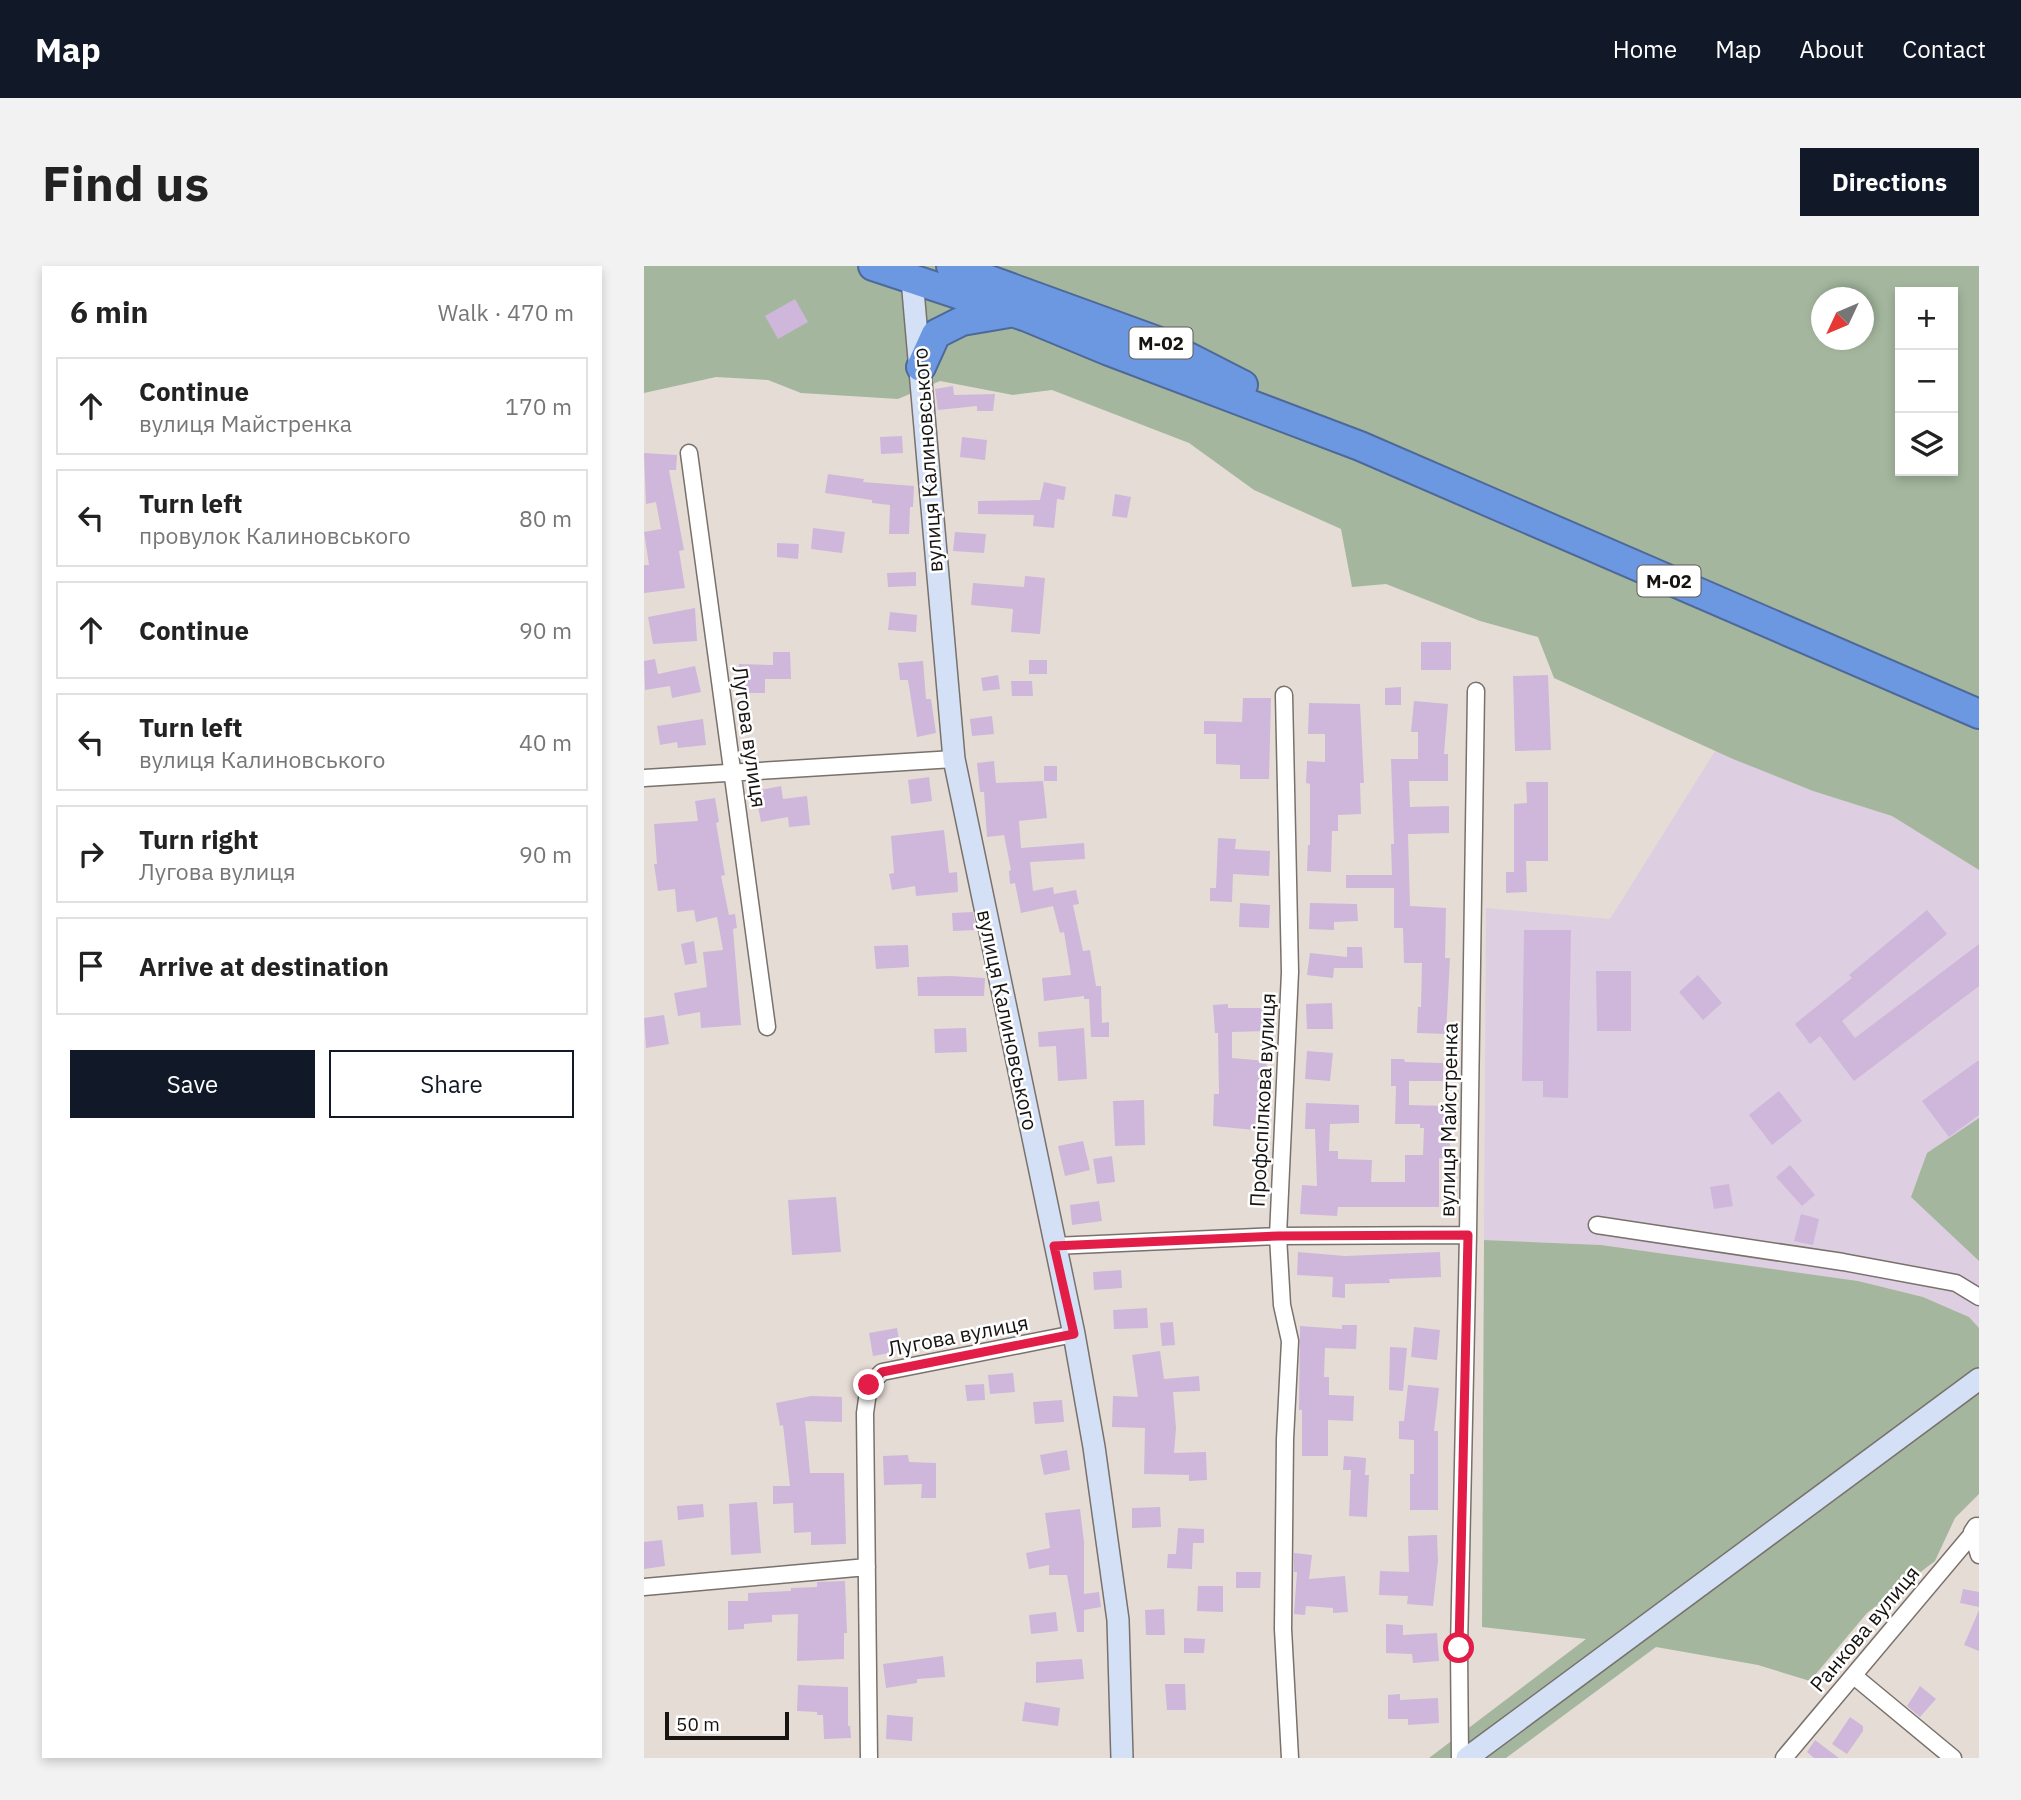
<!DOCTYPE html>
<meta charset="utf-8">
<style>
:root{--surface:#fff;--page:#f2f2f2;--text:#222;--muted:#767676;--line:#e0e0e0;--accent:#111827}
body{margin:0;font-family:"IBM Plex Sans",sans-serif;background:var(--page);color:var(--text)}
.controls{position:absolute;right:21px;top:21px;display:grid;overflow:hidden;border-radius:0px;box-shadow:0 4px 10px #0003}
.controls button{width:63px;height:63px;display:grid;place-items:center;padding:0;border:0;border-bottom:2px solid var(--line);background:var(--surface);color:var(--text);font:35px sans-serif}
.compass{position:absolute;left:1167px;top:21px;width:63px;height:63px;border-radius:50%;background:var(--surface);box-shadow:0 4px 10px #0003;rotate:226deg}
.scale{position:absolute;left:21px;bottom:18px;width:124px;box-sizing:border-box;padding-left:7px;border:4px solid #161311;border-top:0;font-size:19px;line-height:24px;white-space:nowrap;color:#161311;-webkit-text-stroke:5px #fff;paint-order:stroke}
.stop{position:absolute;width:21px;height:21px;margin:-16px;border:5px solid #e11d48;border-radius:50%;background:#fff}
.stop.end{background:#e11d48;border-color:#fff;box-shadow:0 2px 7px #0008}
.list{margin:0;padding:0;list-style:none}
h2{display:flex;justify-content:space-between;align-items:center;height:91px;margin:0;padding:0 28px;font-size:30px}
h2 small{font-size:23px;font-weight:400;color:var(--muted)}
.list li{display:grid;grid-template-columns:46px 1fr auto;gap:21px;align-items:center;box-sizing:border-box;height:98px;margin:0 14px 14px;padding:0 14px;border:2px solid var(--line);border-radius:0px}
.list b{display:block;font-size:26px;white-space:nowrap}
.list p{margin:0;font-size:23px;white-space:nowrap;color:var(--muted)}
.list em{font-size:23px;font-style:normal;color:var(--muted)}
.actions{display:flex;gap:14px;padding:21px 28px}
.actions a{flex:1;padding:16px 0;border:2px solid var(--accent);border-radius:0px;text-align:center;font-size:24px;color:var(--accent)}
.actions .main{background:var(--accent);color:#fff}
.icon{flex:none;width:38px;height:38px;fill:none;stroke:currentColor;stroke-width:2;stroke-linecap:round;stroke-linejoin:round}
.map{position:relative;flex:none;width:1335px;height:1492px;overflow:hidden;border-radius:0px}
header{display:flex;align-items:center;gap:42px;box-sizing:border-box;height:98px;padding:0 35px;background:var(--accent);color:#fff}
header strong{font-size:33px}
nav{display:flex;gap:38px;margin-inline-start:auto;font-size:24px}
.intro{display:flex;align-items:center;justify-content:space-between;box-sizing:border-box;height:168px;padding:0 42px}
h1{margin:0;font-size:49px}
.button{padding:18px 32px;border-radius:0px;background:var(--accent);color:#fff;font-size:24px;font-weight:700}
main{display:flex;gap:42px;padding:0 42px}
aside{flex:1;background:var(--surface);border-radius:0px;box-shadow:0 4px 10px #0003}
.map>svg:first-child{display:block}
.industrial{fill:#ddcee1}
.green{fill:#a4b79e;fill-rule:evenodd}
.building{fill:#ceb7da}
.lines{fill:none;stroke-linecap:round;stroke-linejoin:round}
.street-casing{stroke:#79716b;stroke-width:19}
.secondary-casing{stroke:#79716b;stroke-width:24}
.highway-casing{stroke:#4e6998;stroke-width:32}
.street{stroke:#fff;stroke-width:16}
.secondary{stroke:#d3e0f6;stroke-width:21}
.highway{stroke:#6c98e1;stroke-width:28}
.route{stroke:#e11d48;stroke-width:9}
.labels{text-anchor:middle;stroke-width:5;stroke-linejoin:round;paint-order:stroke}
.shield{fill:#fff;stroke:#5c5a58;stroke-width:2}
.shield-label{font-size:19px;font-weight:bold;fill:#161311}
.street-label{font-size:21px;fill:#161311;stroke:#fff}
</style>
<header>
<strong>Map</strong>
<nav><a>Home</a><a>Map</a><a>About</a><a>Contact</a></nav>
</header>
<div class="intro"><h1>Find us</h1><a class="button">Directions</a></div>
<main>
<aside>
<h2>6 min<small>Walk · 470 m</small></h2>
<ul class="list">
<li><svg class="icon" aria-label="ahead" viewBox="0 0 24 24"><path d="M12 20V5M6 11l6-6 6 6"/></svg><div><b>Continue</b><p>вулиця Майстренка</p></div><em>170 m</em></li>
<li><svg class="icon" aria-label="left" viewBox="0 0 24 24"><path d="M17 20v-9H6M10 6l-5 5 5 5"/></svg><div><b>Turn left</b><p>провулок Калиновського</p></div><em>80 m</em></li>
<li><svg class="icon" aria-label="ahead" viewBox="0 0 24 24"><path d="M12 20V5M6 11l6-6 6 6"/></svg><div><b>Continue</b></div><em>90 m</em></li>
<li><svg class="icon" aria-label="left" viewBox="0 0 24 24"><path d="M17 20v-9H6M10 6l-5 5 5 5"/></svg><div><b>Turn left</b><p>вулиця Калиновського</p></div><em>40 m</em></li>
<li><svg class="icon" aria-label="right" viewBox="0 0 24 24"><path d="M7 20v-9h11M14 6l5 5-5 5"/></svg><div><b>Turn right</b><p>Лугова вулиця</p></div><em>90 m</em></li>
<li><svg class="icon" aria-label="arrive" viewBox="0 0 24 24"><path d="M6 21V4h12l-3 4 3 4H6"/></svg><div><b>Arrive at destination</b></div></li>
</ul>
<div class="actions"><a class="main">Save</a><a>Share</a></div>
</aside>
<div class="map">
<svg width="1335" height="1492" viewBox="0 0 1335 1492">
<rect width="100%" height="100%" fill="#e6dcd6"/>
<!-- industrial -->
<path class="industrial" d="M1071,485L1169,525L1248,550L1335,604V1062L1325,1051L1279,1031L1214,1015L957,979L840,974L842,642L966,653Z"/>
<!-- green -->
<path class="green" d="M0,0H1335V604L1248,550L1169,525L1089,493L910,412L894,371L836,355L742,318L708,321L697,263L610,224L545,177L408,124L369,129L296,115L254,133L157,127L124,114L72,111L0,127ZM1256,26H1309V205H1256ZM1178,32H1220V74H1178Z
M1335,852V995L1267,931L1283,887Z
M840,974L957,979L1214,1015L1279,1031L1325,1051L1335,1062V1228L1311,1252L1291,1295L1223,1347L1166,1415L1114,1399L1012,1381L862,1492H785L942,1373L838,1361Z"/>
<!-- building -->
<path class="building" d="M151,33L164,56L134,73L121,50Z
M309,120L310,129L351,128L349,145H333V140L294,144L291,123Z
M258,170L259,187L237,188L236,171Z
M318,171L343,174L341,194L316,191Z
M0,187L33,189L32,204H25L40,284L35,285L41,322L0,327V299H5L0,266L17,263L12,236L2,238Z
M184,208L220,213L219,216L270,220L269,241H266L265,268H245L246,239L228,237V234L181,227Z
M400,216L422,221L420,234L413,233L410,262L389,260L390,249L334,248V235L396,234Z
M471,228L487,231L483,252L468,250Z
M169,262L201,266L198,287L167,283Z
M311,266L342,268L340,287L309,285Z
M133,277L155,278L154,293L133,291Z
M272,306V320L244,321L243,307Z
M381,310L401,312L396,368L367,366L369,343L327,339L329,317L380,321Z
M51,342L53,375L9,378L4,351Z
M246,346L273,349L272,366L244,364Z
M777,376H807V404H777Z
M129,386H146L147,413H121V427H95V398L129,399Z
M11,393L14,408L51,400L57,426L28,432L26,420L1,424L0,395Z
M385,394H403V408H385Z
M279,395L282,433H287L292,467L273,471L264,414H256L254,397Z
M354,409L356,423L339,425L337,412Z
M904,409L907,484L871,485L869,410Z
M367,415H388L389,430H368Z
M757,421V439H741V422Z
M599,432H627L625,513H596V499L572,498V468H560V455L598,456Z
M770,435L804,438L800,488H804V515H765L766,541L805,540V567L764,568L766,640L802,642L801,692H806L802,768L773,767L774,741H777L778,697H760L759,662H750V622H702V609H748L747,578H750L747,493H774V466H767Z
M665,437L716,438L720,517H716L717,548L694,549V565H688L687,606L663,605L664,579H666V518L662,517L663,495L681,496V468H664Z
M348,450L350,468L328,470L326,453Z
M59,453L62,479L34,482L33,476L16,479L13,460Z
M350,495L352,517L399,515L403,552L375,555L377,582L440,577L441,593L386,596L389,625L409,621L410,628L432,624L435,638L429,639L439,685L446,684L452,720H457L458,757L465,756V771H447L445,733H440V730L400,735L398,712L427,709L420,666L416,667L409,640L377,647L371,617L366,618L365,605L367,604L360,569L343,571L340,526H336L333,497Z
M400,500H413V515H400Z
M285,511L288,535L267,538L264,514Z
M882,516H904V595H882L883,626L862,627V606H870V538L883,537Z
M137,520L139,533L163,530L166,559L145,561L144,551L117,556L111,525Z
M71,532L75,556L72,557L81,609L77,610L85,649L91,648L93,662L89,663L97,759L57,762L56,746L34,750L30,727L63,721L59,686L79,684L73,651L52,656L50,644L33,646L31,623L14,625L10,598H13L10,558L54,555L51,535Z
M300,564L305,607L313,606L314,626L272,630L271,620L248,624L245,608L250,607L247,570Z
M574,572L592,573L591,583L626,585L625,610L589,608L588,636L566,635V622H572Z
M596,637L626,639L625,662L595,661Z
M666,637L713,638L714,655L690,656V664L665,663Z
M1283,644L1303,668L1198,755L1211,772L1335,678V720L1210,815L1176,770L1166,778L1151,758L1208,712L1205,709Z
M329,646L332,664L309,665L308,647Z
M880,664H927L924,832L899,831V815H878Z
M50,675L53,697L41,699L37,678Z
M264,679L265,701L232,703L230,680Z
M703,681H718L719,702H690L689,712L663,709L666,687L703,691Z
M952,705H987V765H953Z
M1054,709L1078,737L1059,754L1035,726Z
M306,710L341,712L340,730H274L273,711Z
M688,737L689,763H663L662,738Z
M584,738V742H623V765L588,766V792L623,795L619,834H622L621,865L569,860L570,828H575L574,767H571L569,739Z
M20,749L25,778L2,782L0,752Z
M322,762L323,786L291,787L290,763Z
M440,762L443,813L414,815L412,780L395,781L394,766Z
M663,785L689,787L686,815L661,813Z
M747,793H760L761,796L799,797V815H765V839L803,840L802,876H806V892H795V941H694L693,950L656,948L658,919L673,920L671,863H661L662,837L715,839V857L686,858L685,885H694V893L728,894L727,916H761V889H779L780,862H776V858H751L752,820H747Z
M1335,794V849L1305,871L1278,835Z
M1135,825L1158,855L1128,879L1105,849Z
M500,834L501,879L471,880L469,835Z
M439,875L446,904L421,910L414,880Z
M468,890L471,916L453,918L449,893Z
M1146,899L1171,929L1158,940L1132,911Z
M1085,918L1089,940L1070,943L1066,921Z
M192,931L197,986L148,989L144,934Z
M455,935L458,955L428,959L426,939Z
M1157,948L1175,953L1169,979L1150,975Z
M654,986L701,990L796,986L797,1011L745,1013L746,1017L701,1018V1032L688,1031L689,1011L653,1009Z
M477,1004L478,1022L450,1024L449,1006Z
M503,1042L504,1062L470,1063L469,1044Z
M529,1056L531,1079L518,1080L516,1057Z
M698,1059H713L712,1083L681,1082L680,1111H685V1129L710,1130L709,1155L684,1154V1190H658V1144H655L656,1060L698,1063Z
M770,1061L796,1064L793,1094L767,1091Z
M253,1062L257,1085L229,1090L225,1067Z
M746,1081L763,1082L759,1125L745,1124Z
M516,1085L520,1113L555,1110L556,1125L529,1126L532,1162L530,1187L562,1186L563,1214L545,1215V1209L500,1208L501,1162L468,1161L469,1130L494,1131L488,1089Z
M369,1107L371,1126L346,1128L344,1109Z
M340,1118L341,1134L323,1135L321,1119Z
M764,1119L795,1122L790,1165H794V1244H766V1208H770V1174L755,1173V1155H760Z
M167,1130L198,1131V1156L161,1155L166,1207H200L202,1278L167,1279V1266L150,1267L149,1237L129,1238V1220H146L139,1159L136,1160L132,1137Z
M418,1134L420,1156L391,1158L389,1136Z
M423,1184L426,1204L400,1209L396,1189Z
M264,1189L265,1196L292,1197V1232H277L278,1218L240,1219L239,1190Z
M700,1190L722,1192L721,1209H725L723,1251L705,1250L707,1204H699Z
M113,1236L117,1287L87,1289L85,1238Z
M59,1238L60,1251L34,1254L33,1240Z
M516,1241L517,1261L488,1262V1242Z
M436,1243L440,1276V1328L455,1326L457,1341L440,1344V1366H433L423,1309H405V1299L385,1303L382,1287L406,1282L401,1247Z
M534,1262L560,1263V1277H549L548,1303L523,1302L524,1288H532Z
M793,1269L794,1295L789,1340L763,1338L764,1330L735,1329L736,1305L765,1306L764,1270Z
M18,1274L21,1300L0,1303V1276Z
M650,1287L668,1289L665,1313L701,1310L704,1346L689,1347V1342L662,1340L661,1349L650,1348L653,1306H650Z
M592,1306H617L616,1322H592Z
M201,1315L203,1367H200V1393L153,1395L154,1348L128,1349V1356L100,1358V1363L84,1364V1335H104V1327L147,1325V1322L173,1321V1316Z
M554,1320H579V1346L553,1345Z
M1319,1323L1335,1326V1341L1316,1337Z
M520,1343L521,1369H502L501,1344Z
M1335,1344V1385L1320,1379Z
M412,1346L414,1365L387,1368L385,1349Z
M742,1358L759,1359V1369L793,1367L795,1395L769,1397L768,1388L742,1387Z
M540,1372L561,1373L560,1387H540Z
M299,1390L301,1411L273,1413V1417L242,1422L239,1398Z
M438,1393L440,1413L392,1417V1396Z
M521,1418H541L542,1444H523Z
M154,1419L204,1421V1460H206L207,1472L180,1473L179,1449H173V1446L153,1445Z
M1276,1420L1292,1433L1276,1451L1263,1440Z
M756,1428V1434L794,1432L795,1457L764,1459V1453H744V1429Z
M381,1436L416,1442L414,1460L378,1455Z
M243,1449L269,1451L268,1475L242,1473Z
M1206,1451L1219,1460V1465L1203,1488L1188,1478Z
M1171,1474L1195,1492H1170L1163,1486Z"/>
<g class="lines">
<!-- street casing -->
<g class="street-casing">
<path id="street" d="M45,187L123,761
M640,429L646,706L634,970L638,1039L646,1075L641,1173L639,1363L646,1492
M0,512L310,493
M953,959L1199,996L1312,1017L1335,1031
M410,980L634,970L824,969
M1332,1260L1328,1266L1335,1289
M0,1321L223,1301
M1210,1410L1309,1492
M225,1492L221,1147L225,1119L238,1106L430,1068
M816,1492L815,1382L824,969L832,425
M1140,1492L1335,1260"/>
</g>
<!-- secondary casing -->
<g class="secondary-casing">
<path id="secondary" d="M268,13L310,493L430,1068L450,1181L474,1354L478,1492
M823,1492L1335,1113"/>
</g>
<!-- highway casing -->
<g class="highway-casing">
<path id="highway" d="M229,0L383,51L465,85L716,180L1335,448
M307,0L513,75L599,119
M277,101L292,68L318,55L365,47"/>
</g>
<!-- street -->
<use href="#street" class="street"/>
<!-- secondary -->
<use href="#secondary" class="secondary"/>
<!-- highway -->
<use href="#highway" class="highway"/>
</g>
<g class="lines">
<!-- route -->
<path class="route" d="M225,1119L238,1106L430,1068L410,980L634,970L824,969L815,1382"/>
</g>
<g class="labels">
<!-- shield labels -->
<g class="shield">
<rect x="485.5" y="61.5" width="63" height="31" rx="5"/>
<rect x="993.5" y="299.5" width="63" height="31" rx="5"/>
</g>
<g class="shield-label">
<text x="517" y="84">М-02</text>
<text x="1025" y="322">М-02</text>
</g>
<!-- street labels -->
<g class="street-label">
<text transform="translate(284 194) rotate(-94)" y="7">вулиця Калиновського</text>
<text transform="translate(105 471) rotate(82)" y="7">Лугова вулиця</text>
<text transform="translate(363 754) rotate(78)" y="7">вулиця Калиновського</text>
<text transform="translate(619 834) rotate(-87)" y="7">Профспілкова вулиця</text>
<text transform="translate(805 854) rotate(-89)" y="7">вулиця Майстренка</text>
<text transform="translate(314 1070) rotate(-11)" y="7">Лугова вулиця</text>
<text transform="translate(1221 1363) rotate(-50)" y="7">Ранкова вулиця</text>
</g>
</g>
</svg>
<div class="controls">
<button>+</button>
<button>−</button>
<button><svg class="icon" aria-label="layers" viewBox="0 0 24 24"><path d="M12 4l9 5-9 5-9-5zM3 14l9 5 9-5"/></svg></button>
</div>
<svg class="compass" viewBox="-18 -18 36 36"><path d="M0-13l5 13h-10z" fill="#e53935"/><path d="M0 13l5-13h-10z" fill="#767676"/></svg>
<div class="scale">50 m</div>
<div class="stop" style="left:815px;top:1382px"></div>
<div class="stop end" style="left:225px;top:1119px"></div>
</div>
</main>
